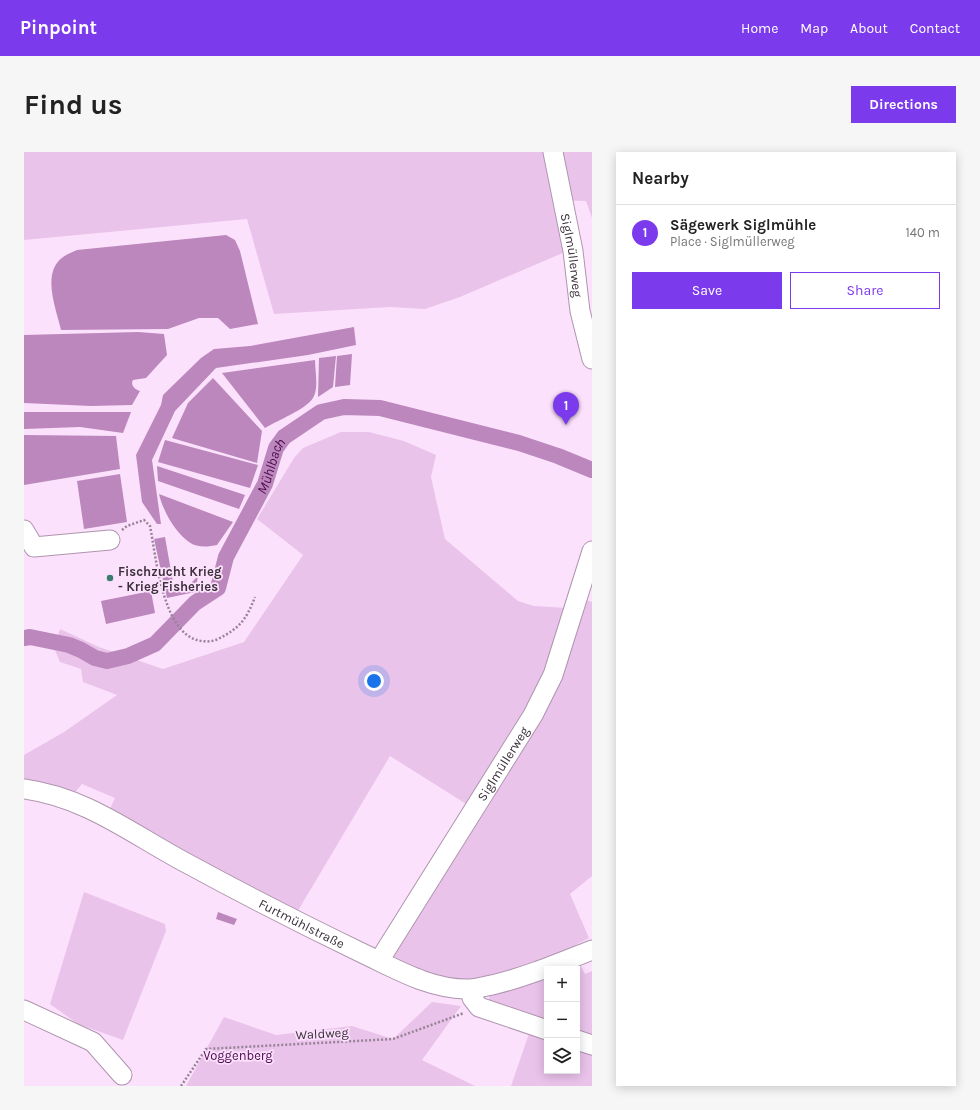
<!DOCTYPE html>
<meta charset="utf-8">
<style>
:root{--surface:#fff;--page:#f6f6f6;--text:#222;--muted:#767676;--line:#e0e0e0;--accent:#7c3aed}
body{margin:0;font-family:Karla,sans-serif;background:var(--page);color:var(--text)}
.controls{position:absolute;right:12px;bottom:12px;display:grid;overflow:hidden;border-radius:0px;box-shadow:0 2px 10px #0003}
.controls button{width:36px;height:36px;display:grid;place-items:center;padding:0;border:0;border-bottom:1px solid var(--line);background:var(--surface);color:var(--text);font:20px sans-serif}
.you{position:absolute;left:350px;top:529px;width:14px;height:14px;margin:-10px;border:3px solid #fff;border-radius:50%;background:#1a73e8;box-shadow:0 0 0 6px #1a73e833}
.badge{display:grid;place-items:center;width:26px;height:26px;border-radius:50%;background:var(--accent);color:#fff;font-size:13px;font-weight:700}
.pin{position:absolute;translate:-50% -33px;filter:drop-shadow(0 1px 2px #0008)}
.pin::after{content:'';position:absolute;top:21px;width:14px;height:12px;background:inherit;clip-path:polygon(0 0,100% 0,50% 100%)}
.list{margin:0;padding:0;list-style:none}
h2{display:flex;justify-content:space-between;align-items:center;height:52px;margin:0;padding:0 16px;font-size:17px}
h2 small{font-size:13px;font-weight:400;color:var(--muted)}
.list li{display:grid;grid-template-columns:26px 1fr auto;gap:12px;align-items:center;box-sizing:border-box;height:56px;padding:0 16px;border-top:1px solid var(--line)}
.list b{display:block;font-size:15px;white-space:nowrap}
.list p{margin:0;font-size:13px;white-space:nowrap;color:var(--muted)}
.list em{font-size:13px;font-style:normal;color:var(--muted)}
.actions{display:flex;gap:8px;padding:12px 16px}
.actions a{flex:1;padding:9px 0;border:1px solid var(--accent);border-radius:0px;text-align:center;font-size:14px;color:var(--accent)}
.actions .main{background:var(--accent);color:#fff}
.icon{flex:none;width:22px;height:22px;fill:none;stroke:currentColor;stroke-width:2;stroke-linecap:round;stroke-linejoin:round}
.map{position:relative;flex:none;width:568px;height:934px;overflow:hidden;border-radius:0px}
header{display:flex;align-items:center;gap:24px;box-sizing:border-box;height:56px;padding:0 20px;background:var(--accent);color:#fff}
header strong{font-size:19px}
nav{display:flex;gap:22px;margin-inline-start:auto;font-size:14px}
.intro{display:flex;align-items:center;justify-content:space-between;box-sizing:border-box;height:96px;padding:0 24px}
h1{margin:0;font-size:28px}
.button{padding:10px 18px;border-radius:0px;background:var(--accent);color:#fff;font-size:14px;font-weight:700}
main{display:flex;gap:24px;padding:0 24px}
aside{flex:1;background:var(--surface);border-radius:0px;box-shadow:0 2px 10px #0003}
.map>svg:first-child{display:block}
.green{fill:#eac3eb;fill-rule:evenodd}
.water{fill:#bb87bc}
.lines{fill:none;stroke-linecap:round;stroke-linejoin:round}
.canal{stroke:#bb87bc;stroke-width:16}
.minor-casing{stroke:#ae95ae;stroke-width:21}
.path{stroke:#968496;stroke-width:2.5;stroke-dasharray:2 2;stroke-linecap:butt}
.minor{stroke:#fff;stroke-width:19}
.poi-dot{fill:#3a7c6d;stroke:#fce1fc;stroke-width:1.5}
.labels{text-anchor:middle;stroke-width:3.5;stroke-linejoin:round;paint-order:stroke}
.street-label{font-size:13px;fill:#3b313b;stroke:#fce1fc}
.poi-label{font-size:13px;font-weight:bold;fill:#3b313b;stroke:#fce1fc;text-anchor:start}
.park-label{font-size:13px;fill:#4b0a4e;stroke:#fce1fc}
.water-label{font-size:14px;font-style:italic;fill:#4e0d51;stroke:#fce1fc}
</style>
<header>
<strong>Pinpoint</strong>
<nav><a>Home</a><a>Map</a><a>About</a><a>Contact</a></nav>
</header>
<div class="intro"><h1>Find us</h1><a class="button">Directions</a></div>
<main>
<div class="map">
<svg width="568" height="934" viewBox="0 0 568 934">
<rect width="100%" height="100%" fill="#fce1fc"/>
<!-- green -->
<path class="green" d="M0,0H568V66L562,49L533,48L541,100L436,145L401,157L366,155L250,162L223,67L0,88Z
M317,280H345L380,289L412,303L407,325L421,387L494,449L510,454L543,456L559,447L568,450V724L546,742L565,786L548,795L561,822L568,819V934H487L510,867L465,852V827L436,828L402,822L364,808L455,660L366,604L272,762L85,659L91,646L58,632L49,643L0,629V603L40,580L93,543L59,530L57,517L36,510L30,496L36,477L75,495L139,517L220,490L279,403L233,367L270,306L279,296ZM523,817H553V919H523Z
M60,740L141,772L142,779L99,888L54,872L26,852Z
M408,850L437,854L398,908L451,934H162L200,865L252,883L328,874L369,887Z"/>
<!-- water -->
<path class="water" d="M202,83L211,88L216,99L234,172L206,177L194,166H175L144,177L37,178C32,156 17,121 39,105C43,102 49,100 53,98Z
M330,175L332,193L284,203L192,216L151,259L128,308L137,372H133L118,350L112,303L137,253L139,243L177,206L190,197L226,194Z
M114,180L140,182L143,203L122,226L109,228C106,233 111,238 116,239L108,253L67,254L0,251V183Z
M328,202L326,233L311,235L313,204Z
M312,204L309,235L294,245L295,206Z
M291,208C291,219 295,236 289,246C281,258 254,268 241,276L198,221Z
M189,226L238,279L233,311L148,286L164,251Z
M0,260H107L99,281L56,275L0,277Z
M0,283L92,284L96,317L0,333Z
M141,288L234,313L226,336L134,310Z
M133,314L221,343L215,357L134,329Z
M96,322L103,370L60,377L53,329Z
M135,342L209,370L193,393C184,395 173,396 165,390C151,380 139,359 135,342Z
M141,385L150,436L165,433L174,424L171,440L143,446L130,387Z
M127,439L131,461L82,472L77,449Z
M194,760L213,767L210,773L192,767Z"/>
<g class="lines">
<!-- canal -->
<path class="canal" id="s1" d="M0,486L6,485L45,493L57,498L71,506L83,509L104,504L131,492L171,451L194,436L202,405L241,332L252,296L260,285L297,260L320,255L356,256L495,291L534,304L568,318"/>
<!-- minor casing -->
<g class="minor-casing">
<g id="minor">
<path id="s2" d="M529,0L549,99L556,159L568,207"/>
<path d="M0,378L10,395L86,388"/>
<path id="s3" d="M0,637C65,646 110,684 166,713C223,744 280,773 338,801C372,817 407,838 446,837C453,837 461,834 468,833C502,825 535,811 568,798"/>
<path id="s4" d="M355,809L509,563L529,523L568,399"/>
<path d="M448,837V846L455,855L523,878"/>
<path d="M0,858L69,890L98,923"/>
<path d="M553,888L568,893"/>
</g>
</g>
<!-- path -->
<path class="path" d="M98,378L103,374L120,368L126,374C132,404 138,478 173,488C180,490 188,490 194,487C216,476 222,468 231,445
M157,934L182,897L369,887L440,861"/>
<!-- minor -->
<use href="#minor" class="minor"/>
</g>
<!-- markers -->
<circle class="poi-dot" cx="86" cy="426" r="4"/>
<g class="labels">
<!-- street labels -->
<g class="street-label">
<text dy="5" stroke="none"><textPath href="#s2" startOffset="105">Siglmüllerweg</textPath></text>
<text dy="5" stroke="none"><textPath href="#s4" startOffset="233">Siglmüllerweg</textPath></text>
<text dy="5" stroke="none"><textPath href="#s3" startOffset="310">Furtmühlstraße</textPath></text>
<text transform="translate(298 881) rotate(-3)" y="5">Waldweg</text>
</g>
<!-- poi labels -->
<g class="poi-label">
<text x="94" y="424">Fischzucht Krieg<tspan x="94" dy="15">- Krieg Fisheries</tspan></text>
</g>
<!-- park labels -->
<g class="park-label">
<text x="214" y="908">Voggenberg</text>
</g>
<!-- water labels -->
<g class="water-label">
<text dy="5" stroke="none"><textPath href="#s1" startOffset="357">Mühlbach</textPath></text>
</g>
</g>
</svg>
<div class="controls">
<button>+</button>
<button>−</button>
<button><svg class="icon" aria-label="layers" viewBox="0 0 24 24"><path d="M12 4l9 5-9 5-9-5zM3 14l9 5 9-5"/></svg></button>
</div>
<div class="you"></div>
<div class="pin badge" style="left:542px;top:273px">1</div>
</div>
<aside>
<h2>Nearby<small></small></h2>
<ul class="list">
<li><span class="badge">1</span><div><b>Sägewerk Siglmühle</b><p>Place · Siglmüllerweg</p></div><em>140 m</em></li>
</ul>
<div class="actions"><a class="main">Save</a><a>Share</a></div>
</aside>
</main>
